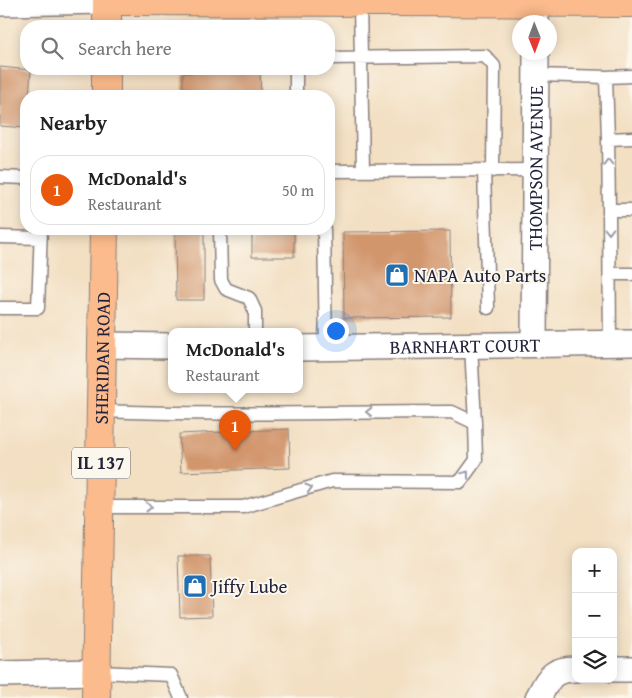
<!DOCTYPE html>
<meta charset="utf-8">
<style>
:root{--surface:#fff;--page:#f2f2f2;--text:#222;--muted:#767676;--line:#e0e0e0;--accent:#ea580c}
body{margin:0;font-family:"Gentium Book Plus",serif;background:var(--page);color:var(--text)}
.controls{position:absolute;right:15px;bottom:15px;display:grid;overflow:hidden;border-radius:10px;box-shadow:0 2px 12px #0003}
.controls button{width:45px;height:45px;display:grid;place-items:center;padding:0;border:0;border-bottom:1px solid var(--line);background:var(--surface);color:var(--text);font:25px sans-serif}
.compass{position:absolute;left:512px;top:15px;width:45px;height:45px;border-radius:50%;background:var(--surface);box-shadow:0 2px 12px #0003;rotate:179deg}
.you{position:absolute;left:335px;top:330px;width:18px;height:18px;margin:-12px;border:4px solid #fff;border-radius:50%;background:#1a73e8;box-shadow:0 0 0 8px #1a73e833}
.badge{display:grid;place-items:center;width:32px;height:32px;border-radius:50%;background:var(--accent);color:#fff;font-size:16px;font-weight:700}
.pin{position:absolute;translate:-50% -41px;filter:drop-shadow(0 1px 2px #0008)}
.pin::after{content:'';position:absolute;top:26px;width:18px;height:15px;background:inherit;clip-path:polygon(0 0,100% 0,50% 100%)}
.popup{position:absolute;left:168px;top:328px;width:135px;height:65px;box-sizing:border-box;display:grid;place-content:center;border-radius:10px;background:var(--surface);filter:drop-shadow(0 1px 4px #0005);font-size:16px;white-space:nowrap;color:var(--muted)}
.popup b{font-size:19px;color:var(--text)}
.popup::after{content:'';position:absolute;left:50%;top:100%;margin-left:-10px;border:10px solid transparent;border-top-color:var(--surface)}
.list{margin:0;padding:0;list-style:none}
h2{display:flex;justify-content:space-between;align-items:center;height:65px;margin:0;padding:0 20px;font-size:21px}
h2 small{font-size:16px;font-weight:400;color:var(--muted)}
.list li{display:grid;grid-template-columns:32px 1fr auto;gap:15px;align-items:center;box-sizing:border-box;height:70px;margin:0 10px 10px;padding:0 10px;border:1px solid var(--line);border-radius:20px}
.list b{display:block;font-size:19px;white-space:nowrap}
.list p{margin:0;font-size:16px;white-space:nowrap;color:var(--muted)}
.list em{font-size:16px;font-style:normal;color:var(--muted)}
.icon{flex:none;width:28px;height:28px;fill:none;stroke:currentColor;stroke-width:2;stroke-linecap:round;stroke-linejoin:round}
.map{position:relative;flex:none;width:632px;height:698px;overflow:hidden}
.search{position:absolute;background:var(--surface);box-shadow:0 2px 12px #0003;left:20px;top:20px;width:315px;height:55px;display:flex;align-items:center;gap:12px;box-sizing:border-box;padding:0 18px;border-radius:20px;color:var(--muted);font-size:19px}
.panel{position:absolute;background:var(--surface);box-shadow:0 2px 12px #0003;left:20px;top:90px;width:315px;height:145px;border-radius:20px}
.map>svg:first-child{display:block}
.building{fill:#d2966d}
.lines{fill:none;stroke-linecap:round;stroke-linejoin:round}
.service-casing{stroke:#8a807e;stroke-width:15}
.minor-casing{stroke:#8a807e;stroke-width:28}
.primary-casing{stroke:#8a807e;stroke-width:30}
.service{stroke:#fff;stroke-width:12}
.minor{stroke:#fff;stroke-width:25}
.primary{stroke:#fbbb8c;stroke-width:28}
.oneway{stroke:#9c9ca7}
.labels{text-anchor:middle;stroke-width:4;stroke-linejoin:round;paint-order:stroke}
.shield{fill:#fbf7ec;stroke:#636270;stroke-width:1}
.shield-label{font-size:18px;font-weight:bold;fill:#22223b}
.street-label{font-size:19px;fill:#22223b;stroke:#fbf7ec}
.poi-label{font-size:19px;fill:#22223b;stroke:#fbf7ec;text-anchor:start}
</style>
<div class="map">
<svg width="632" height="698" viewBox="0 0 632 698">
<rect width="100%" height="100%" fill="#fbf7ec"/>
<filter id="ink" filterUnits="userSpaceOnUse"><feTurbulence type="fractalNoise" baseFrequency=".02" numOctaves="2"/><feDisplacementMap in="SourceGraphic" scale="10" xChannelSelector="R" yChannelSelector="G"/><feConvolveMatrix kernelMatrix="1 2 1 2 8 2 1 2 1" color-interpolation-filters="sRGB"/></filter>
<filter id="wash" filterUnits="userSpaceOnUse"><feTurbulence type="fractalNoise" baseFrequency=".0096" numOctaves="4" result="noise"/><feDisplacementMap in="SourceGraphic" scale="20" xChannelSelector="R" yChannelSelector="G"/><feGaussianBlur stdDeviation="1.12" result="paint"/><feColorMatrix in="noise" values="0 0 0 0 0 0 0 0 0 0 0 0 0 0 0 0 0 1.4 0 .05"/><feComposite in="paint" operator="in"/></filter>
<g filter="url(#wash)">
<rect width="100%" height="100%" fill="#f3dfc2"/>
<g id="blocks">
<!-- building -->
<path class="building" d="M0,67L31,70L29,96H26V128L0,126Z
M260,72L261,96H183V73Z
M175,229H204V300H176Z
M252,229H294V257H252Z
M450,231L451,317L344,318L343,232Z
M289,429L290,468L181,472L179,434Z
M178,556H210L212,616L180,617Z"/>
</g>
</g>
<g filter="url(#ink)">
<use href="#blocks" fill-opacity="0" stroke="#8a807e" stroke-width="1"/>
<g class="lines">
<!-- service casing -->
<g class="service-casing">
<path id="service" d="M360,3L363,171
M329,58L485,56L494,66L493,171
M296,69V96
M536,75L606,77L608,139
M606,77L632,76
M484,170L488,308
M329,171L535,170
M0,177L26,178
M609,210L608,139L632,138
M220,229L221,280L226,289L249,298L255,311V332
M324,229L326,348
M0,237L40,238
M610,274H632
M0,308H38L41,229
M610,343L609,210H632
M471,345L475,423
M100,507H243L332,481L460,482L476,460L475,423L452,412C335,412 218,416 102,411
M97,672L171,675L181,698"/>
</g>
<!-- minor casing -->
<g class="minor-casing">
<g id="minor">
<path d="M0,3L107,1"/>
<path d="M536,22V0"/>
<path id="s1" d="M534,344L536,52"/>
<path d="M103,345L171,346"/>
<path id="s2" d="M299,348L632,343"/>
<path d="M613,669H632"/>
<path d="M0,674L97,672"/>
<path d="M538,698C549,678 551,669 576,669"/>
</g>
</g>
<!-- primary casing -->
<g class="primary-casing">
<g id="primary">
<path d="M107,1L632,3"/>
<path d="M107,26V0"/>
<path d="M106,96V69"/>
<path id="s3" d="M96,698L104,229"/>
</g>
</g>
<!-- service -->
<use href="#service" class="service"/>
<!-- minor -->
<use href="#minor" class="minor"/>
<!-- primary -->
<use href="#primary" class="primary"/>
</g>
<!-- one-way arrows -->
<defs><path id="oneway-chevron" d="M-2-3.5L2.5 0L-2 3.5" fill="none" stroke-width="1.6" stroke-linecap="round" stroke-linejoin="round" transform="scale(1.25)"/></defs>
<g class="oneway">
<use href="#oneway-chevron" transform="translate(608 162) rotate(-91)"/>
<use href="#oneway-chevron" transform="translate(609 231) rotate(89)"/>
<use href="#oneway-chevron" transform="translate(369 412) rotate(180)"/>
<use href="#oneway-chevron" transform="translate(466 474) rotate(-53)"/>
<use href="#oneway-chevron" transform="translate(309 488) rotate(-17)"/>
<use href="#oneway-chevron" transform="translate(149 507)"/>
</g>
</g>
<!-- icons -->
<defs>
<g id="shop-square" transform="scale(1.25)"><rect x="-9" y="-9" width="18" height="18" rx="4" fill="#1f6fb2" stroke="#fbf7ec"/><path d="M-5-2.5h2.3a2.7 3.5 0 0 1 5.4 0H5L5.5 6h-11ZM-1.5-2.5h3a1.5 2.3 0 0 0-3 0Z" fill="#fff"/></g>
</defs>
<g fill-rule="evenodd">
<use href="#shop-square" x="397" y="275"/>
<use href="#shop-square" x="195" y="586"/>
</g>
<g class="labels">
<!-- shield labels -->
<rect class="shield" x="72" y="447.5" width="58" height="31" rx="4"/>
<g class="shield-label">
<text x="101" y="469">IL 137</text>
</g>
<!-- street labels -->
<g class="street-label">
<text dy="7" stroke="none"><textPath href="#s1" startOffset="176">THOMPSON AVENUE</textPath></text>
<text dy="7" stroke="none"><textPath href="#s2" startOffset="166">BARNHART COURT</textPath></text>
<text dy="7" stroke="none"><textPath href="#s3" startOffset="340">SHERIDAN ROAD</textPath></text>
</g>
<!-- poi labels -->
<g class="poi-label">
<text x="414" y="282">NAPA Auto Parts</text>
<text x="212" y="593">Jiffy Lube</text>
</g>
</g>
</svg>
<div class="controls">
<button>+</button>
<button>−</button>
<button><svg class="icon" aria-label="layers" viewBox="0 0 24 24"><path d="M12 4l9 5-9 5-9-5zM3 14l9 5 9-5"/></svg></button>
</div>
<svg class="compass" viewBox="-18 -18 36 36"><path d="M0-13l5 13h-10z" fill="#e53935"/><path d="M0 13l5-13h-10z" fill="#767676"/></svg>
<div class="you"></div>
<div class="pin badge" style="left:235px;top:451px">1</div>
<div class="popup"><b>McDonald's</b>Restaurant</div>
<div class="search"><svg class="icon" aria-label="search" viewBox="0 0 24 24"><circle cx="10" cy="10" r="6"/><path d="M15 15l6 6"/></svg>Search here</div>
<section class="panel">
<h2>Nearby<small></small></h2>
<ul class="list">
<li><span class="badge">1</span><div><b>McDonald's</b><p>Restaurant</p></div><em>50 m</em></li>
</ul>
</section>
</div>
